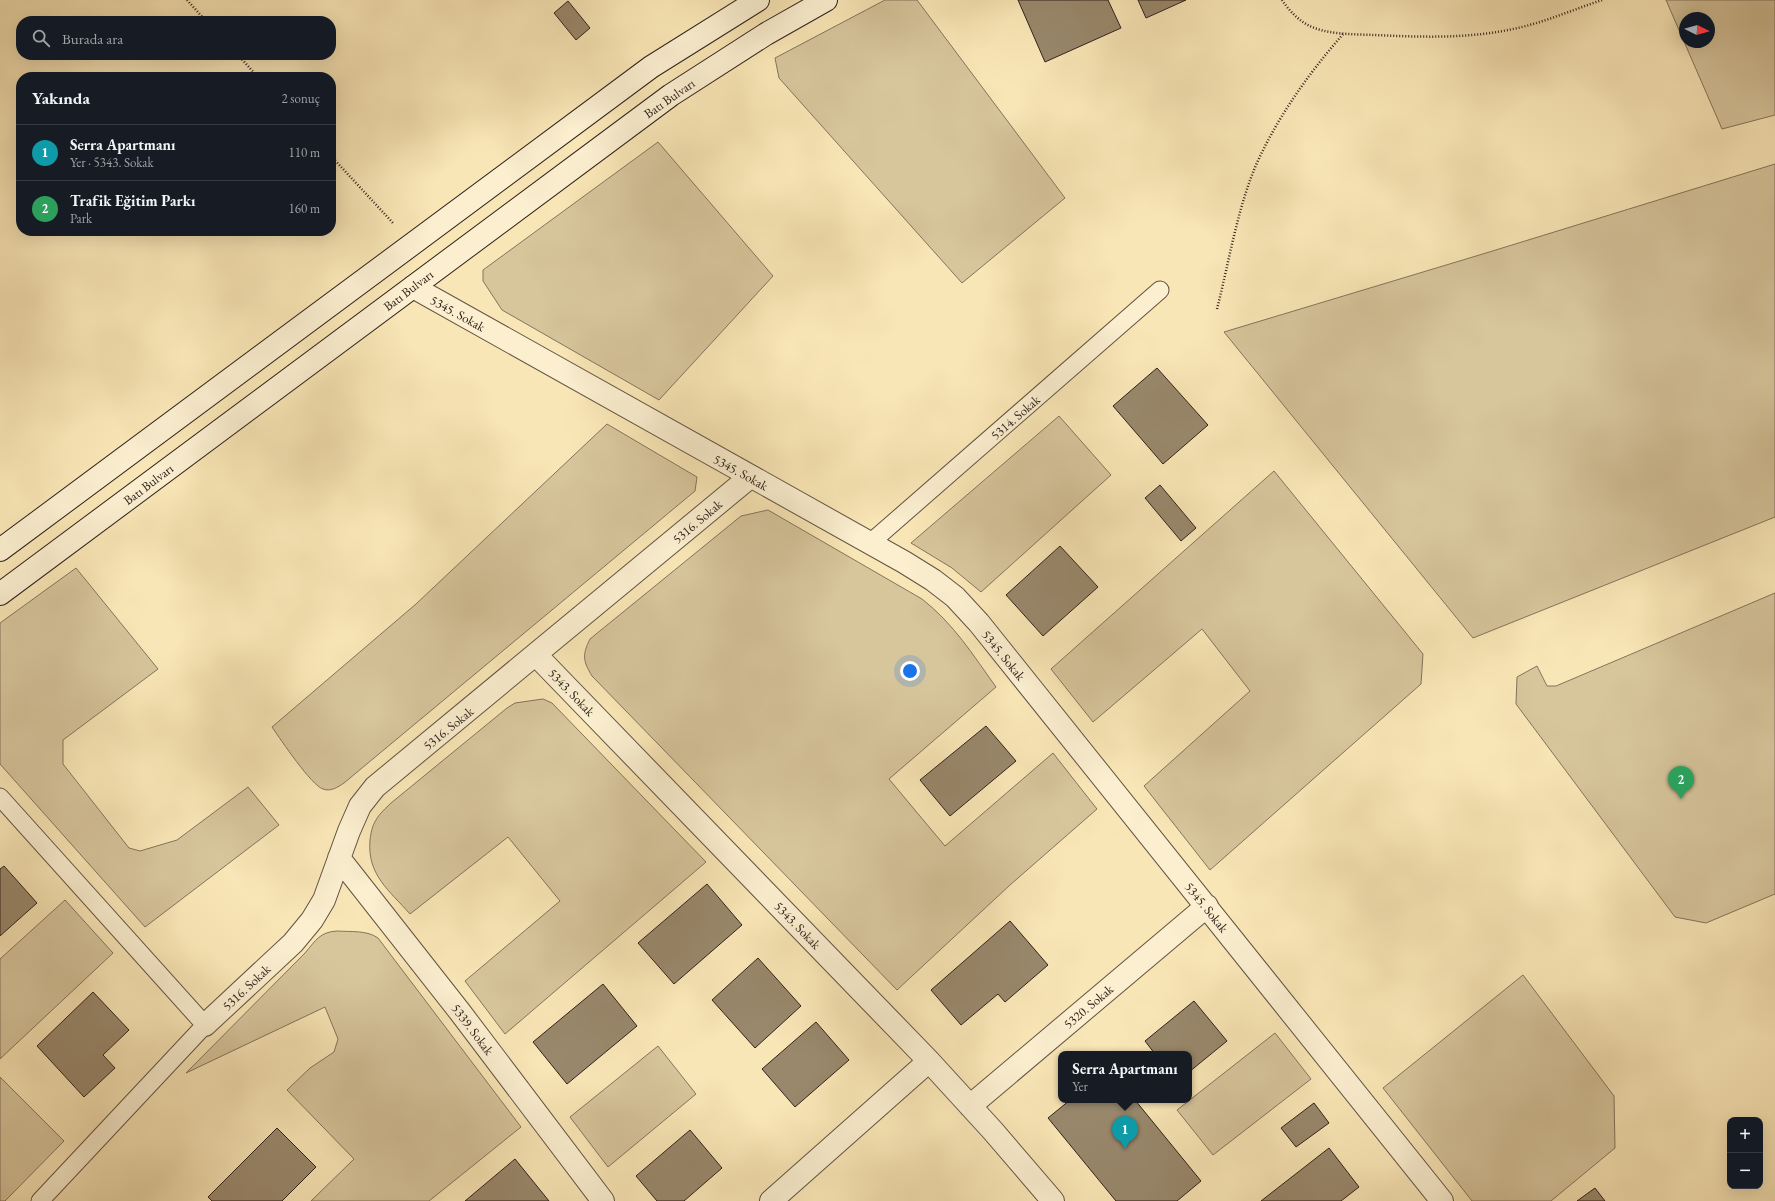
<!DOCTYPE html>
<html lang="tr">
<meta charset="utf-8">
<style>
:root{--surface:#171b24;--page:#242831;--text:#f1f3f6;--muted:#9ea1a6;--line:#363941;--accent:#ea580c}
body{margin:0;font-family:"EB Garamond",serif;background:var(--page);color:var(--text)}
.controls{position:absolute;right:12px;bottom:12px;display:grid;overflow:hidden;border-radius:8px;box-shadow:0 4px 16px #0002}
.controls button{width:36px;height:36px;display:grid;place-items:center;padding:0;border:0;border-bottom:1px solid var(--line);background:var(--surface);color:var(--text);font:20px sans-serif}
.compass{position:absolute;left:1679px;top:12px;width:36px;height:36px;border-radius:50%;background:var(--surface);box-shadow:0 4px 16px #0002;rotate:95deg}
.you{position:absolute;left:910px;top:671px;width:14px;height:14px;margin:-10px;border:3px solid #fff;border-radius:50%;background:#1a73e8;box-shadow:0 0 0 6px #1a73e833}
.badge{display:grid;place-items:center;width:26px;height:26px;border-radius:50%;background:var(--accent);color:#fff;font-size:13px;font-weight:700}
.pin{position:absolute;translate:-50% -33px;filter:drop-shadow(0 1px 2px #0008)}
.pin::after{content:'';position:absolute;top:21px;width:14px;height:12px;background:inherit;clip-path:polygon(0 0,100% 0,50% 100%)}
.popup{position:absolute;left:1058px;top:1051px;width:134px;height:52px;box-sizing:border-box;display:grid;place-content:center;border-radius:8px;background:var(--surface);filter:drop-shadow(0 1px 3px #0005);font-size:13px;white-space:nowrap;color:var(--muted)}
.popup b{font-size:15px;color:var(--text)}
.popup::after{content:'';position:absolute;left:50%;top:100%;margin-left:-8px;border:8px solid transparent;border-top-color:var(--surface)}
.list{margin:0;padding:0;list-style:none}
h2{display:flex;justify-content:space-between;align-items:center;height:52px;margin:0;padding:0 16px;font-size:17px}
h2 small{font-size:13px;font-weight:400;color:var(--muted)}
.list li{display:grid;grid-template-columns:26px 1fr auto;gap:12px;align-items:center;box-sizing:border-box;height:56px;padding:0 16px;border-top:1px solid var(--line)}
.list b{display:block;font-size:15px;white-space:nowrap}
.list p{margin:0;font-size:13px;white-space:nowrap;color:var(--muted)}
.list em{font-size:13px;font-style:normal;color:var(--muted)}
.icon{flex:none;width:22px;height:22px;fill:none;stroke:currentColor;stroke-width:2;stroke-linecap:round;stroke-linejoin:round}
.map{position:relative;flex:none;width:1775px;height:1201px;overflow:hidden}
.search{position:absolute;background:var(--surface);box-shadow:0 4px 16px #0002;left:16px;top:16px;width:320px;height:44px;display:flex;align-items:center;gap:10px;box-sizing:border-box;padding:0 14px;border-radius:16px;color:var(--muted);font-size:15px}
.panel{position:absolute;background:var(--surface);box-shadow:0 4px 16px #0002;left:16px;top:72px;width:320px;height:164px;border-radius:16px}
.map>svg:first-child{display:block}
.green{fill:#d7c59c;stroke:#84745c;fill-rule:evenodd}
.building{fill:#99886c;stroke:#30221c}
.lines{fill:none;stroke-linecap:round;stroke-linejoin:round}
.lane-casing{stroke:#625342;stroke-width:19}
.street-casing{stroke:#625342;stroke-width:24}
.secondary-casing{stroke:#30221c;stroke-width:24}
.path{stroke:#30221c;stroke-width:2.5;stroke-dasharray:1 2;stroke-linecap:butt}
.lane{stroke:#fbefd0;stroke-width:17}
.street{stroke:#fbefd0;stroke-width:22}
.secondary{stroke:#fbefd0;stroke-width:22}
.labels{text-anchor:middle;stroke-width:3;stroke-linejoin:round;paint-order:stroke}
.street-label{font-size:13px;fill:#30221c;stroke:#fbefd0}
</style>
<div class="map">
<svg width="1775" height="1201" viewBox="0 0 1775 1201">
<rect width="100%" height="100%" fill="#f9e6b6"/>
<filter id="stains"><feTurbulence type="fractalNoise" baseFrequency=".005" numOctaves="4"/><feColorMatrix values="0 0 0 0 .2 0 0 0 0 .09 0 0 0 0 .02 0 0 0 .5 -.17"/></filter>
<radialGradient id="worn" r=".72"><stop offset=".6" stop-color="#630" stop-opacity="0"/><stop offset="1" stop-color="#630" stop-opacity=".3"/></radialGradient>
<!-- green -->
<path class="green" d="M885,0H917L1065,198L962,283L779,78L775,58Z
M1666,0H1775V115L1722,129ZM1685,18H1709V42H1685Z
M658,142L773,276L659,400L502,310L483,281V270Z
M1775,164V517L1473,638L1224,332L1486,253Z
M1059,416L1111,475L981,592L952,568L911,543Z
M607,424L697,477L695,491L344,783C338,787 331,792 323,789C311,785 281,740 272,727L416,604Z
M1274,471L1423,654L1421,684L1210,870L1144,786L1250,691L1202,629L1093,722L1051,669Z
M768,510L922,599C954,624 973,655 996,687L889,779L945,846L1053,753L1097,809L1010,885L897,990L592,676C583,661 582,655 590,639L741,516Z
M76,568L158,669L63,740V764L129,848L140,851L177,840L248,787L279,825L145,927L0,764V623Z
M1775,593V894L1706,923L1675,917L1516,704L1517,677L1537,666L1547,686H1556Z
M543,699L552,703L706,862L505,1034L465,981L560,901L508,837L410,914C389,890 367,875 370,840C371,833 372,826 376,820C379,814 386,808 391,803L507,708L515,703Z
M65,900L113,953L0,1059V959Z
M337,931C351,932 367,930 378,938L521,1127L429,1201H311L354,1159L287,1090L310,1068L334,1052L338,1039L325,1007L186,1073L305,953C316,940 320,932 337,931Z
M1523,975L1614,1096L1615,1148L1551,1201H1472L1383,1088Z
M1275,1033L1311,1079L1213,1155L1177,1110Z
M658,1046L696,1094L608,1167L570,1117Z
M0,1077L64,1141L5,1201H0Z"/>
<!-- building -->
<path class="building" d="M1018,0H1108L1121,28L1045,62Z
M1138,0H1186L1146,18Z
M568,1L590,28L576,40L554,13Z
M1157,368L1208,425L1163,464L1113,406Z
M1160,485L1196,528L1181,541L1145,498Z
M1060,546L1098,587L1043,636L1006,595Z
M986,726L1016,761L950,816L920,780Z
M4,866L37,903L0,936V869Z
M707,884L742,925L674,984L638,943Z
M1010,921L1048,965L1005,1002L998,994L961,1025L931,990Z
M758,958L801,1006L755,1048L712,1000Z
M603,984L637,1026L567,1084L533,1042Z
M93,992L129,1030L103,1055L115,1068L84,1097L37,1046Z
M1194,1001L1227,1041L1189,1072V1054H1155L1145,1041Z
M816,1022L849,1060L795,1107L762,1069Z
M1070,1100H1135L1201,1181L1177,1201H1116L1048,1118Z
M1314,1103L1329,1123L1296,1147L1281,1128Z
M277,1128L316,1167L282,1201H212L208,1197Z
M690,1130L722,1168L684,1201H657L636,1176Z
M1329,1148L1359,1187L1341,1201H1261Z
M515,1159L549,1201H465Z
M1595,1188L1605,1201H1577Z"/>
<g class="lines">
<!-- lane casing -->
<g class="lane-casing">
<path id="lane" d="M869,544L1160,290
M0,797L205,1025L40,1201"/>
</g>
<!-- street casing -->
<g class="street-casing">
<path id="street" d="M413,287L904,562L933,580L955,597L979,623L1442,1201
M536,655L929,1061L993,1131L1053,1201
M339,858L460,1012L603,1201
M205,1025L293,943L312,920L324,900L349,831L360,806L375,787L750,477
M970,1106L1207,906
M771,1201L929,1061"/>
</g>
<!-- secondary casing -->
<g class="secondary-casing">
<path id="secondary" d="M0,550L651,67L758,0
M0,594L671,95L766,34L826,0"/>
</g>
<!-- path -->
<path class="path" d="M187,0L206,21
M1282,0C1288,9 1296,18 1306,24C1325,35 1352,34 1374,35C1420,37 1467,39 1513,29C1543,23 1572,10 1602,0
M238,55L258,77
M331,156L393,223
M1217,309C1229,262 1237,210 1256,165C1278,116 1309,73 1344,33"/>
<!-- lane -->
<use href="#lane" class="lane"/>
<!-- street -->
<use href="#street" class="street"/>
<!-- secondary -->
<use href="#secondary" class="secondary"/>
</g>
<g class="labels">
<!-- street labels -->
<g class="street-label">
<text transform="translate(669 98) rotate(-35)" y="5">Batı Bulvarı</text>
<text transform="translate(408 290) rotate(-37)" y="5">Batı Bulvarı</text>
<text transform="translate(458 313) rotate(29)" y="5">5345. Sokak</text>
<text transform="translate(1015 417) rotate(-41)" y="5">5314. Sokak</text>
<text transform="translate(741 472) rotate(29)" y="5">5345. Sokak</text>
<text transform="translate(148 484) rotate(-37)" y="5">Batı Bulvarı</text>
<text transform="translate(697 521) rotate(-40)" y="5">5316. Sokak</text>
<text transform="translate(1004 655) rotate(51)" y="5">5345. Sokak</text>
<text transform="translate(572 692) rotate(46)" y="5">5343. Sokak</text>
<text transform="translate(448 728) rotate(-39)" y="5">5316. Sokak</text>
<text transform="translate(1207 907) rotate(51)" y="5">5345. Sokak</text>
<text transform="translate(798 925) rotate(46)" y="5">5343. Sokak</text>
<text transform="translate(246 987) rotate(-43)" y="5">5316. Sokak</text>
<text transform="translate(1088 1006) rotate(-40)" y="5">5320. Sokak</text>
<text transform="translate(473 1029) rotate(53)" y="5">5339. Sokak</text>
</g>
</g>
<rect width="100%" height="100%" filter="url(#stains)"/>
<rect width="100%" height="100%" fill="url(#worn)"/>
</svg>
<div class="controls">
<button>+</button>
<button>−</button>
</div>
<svg class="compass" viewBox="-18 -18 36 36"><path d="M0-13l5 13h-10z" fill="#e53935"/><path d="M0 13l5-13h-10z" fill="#9ea1a6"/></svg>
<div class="you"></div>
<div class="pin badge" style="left:1125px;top:1149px;background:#0f9aa8">1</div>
<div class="popup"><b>Serra Apartmanı</b>Yer</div>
<div class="pin badge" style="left:1681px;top:799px;background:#2e9e5b">2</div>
<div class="search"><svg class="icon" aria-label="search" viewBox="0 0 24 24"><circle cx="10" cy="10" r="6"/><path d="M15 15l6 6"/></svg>Burada ara</div>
<section class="panel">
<h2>Yakında<small>2 sonuç</small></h2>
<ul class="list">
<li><span class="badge" style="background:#0f9aa8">1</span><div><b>Serra Apartmanı</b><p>Yer · 5343. Sokak</p></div><em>110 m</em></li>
<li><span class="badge" style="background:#2e9e5b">2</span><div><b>Trafik Eğitim Parkı</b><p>Park</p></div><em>160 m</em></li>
</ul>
</section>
</div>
